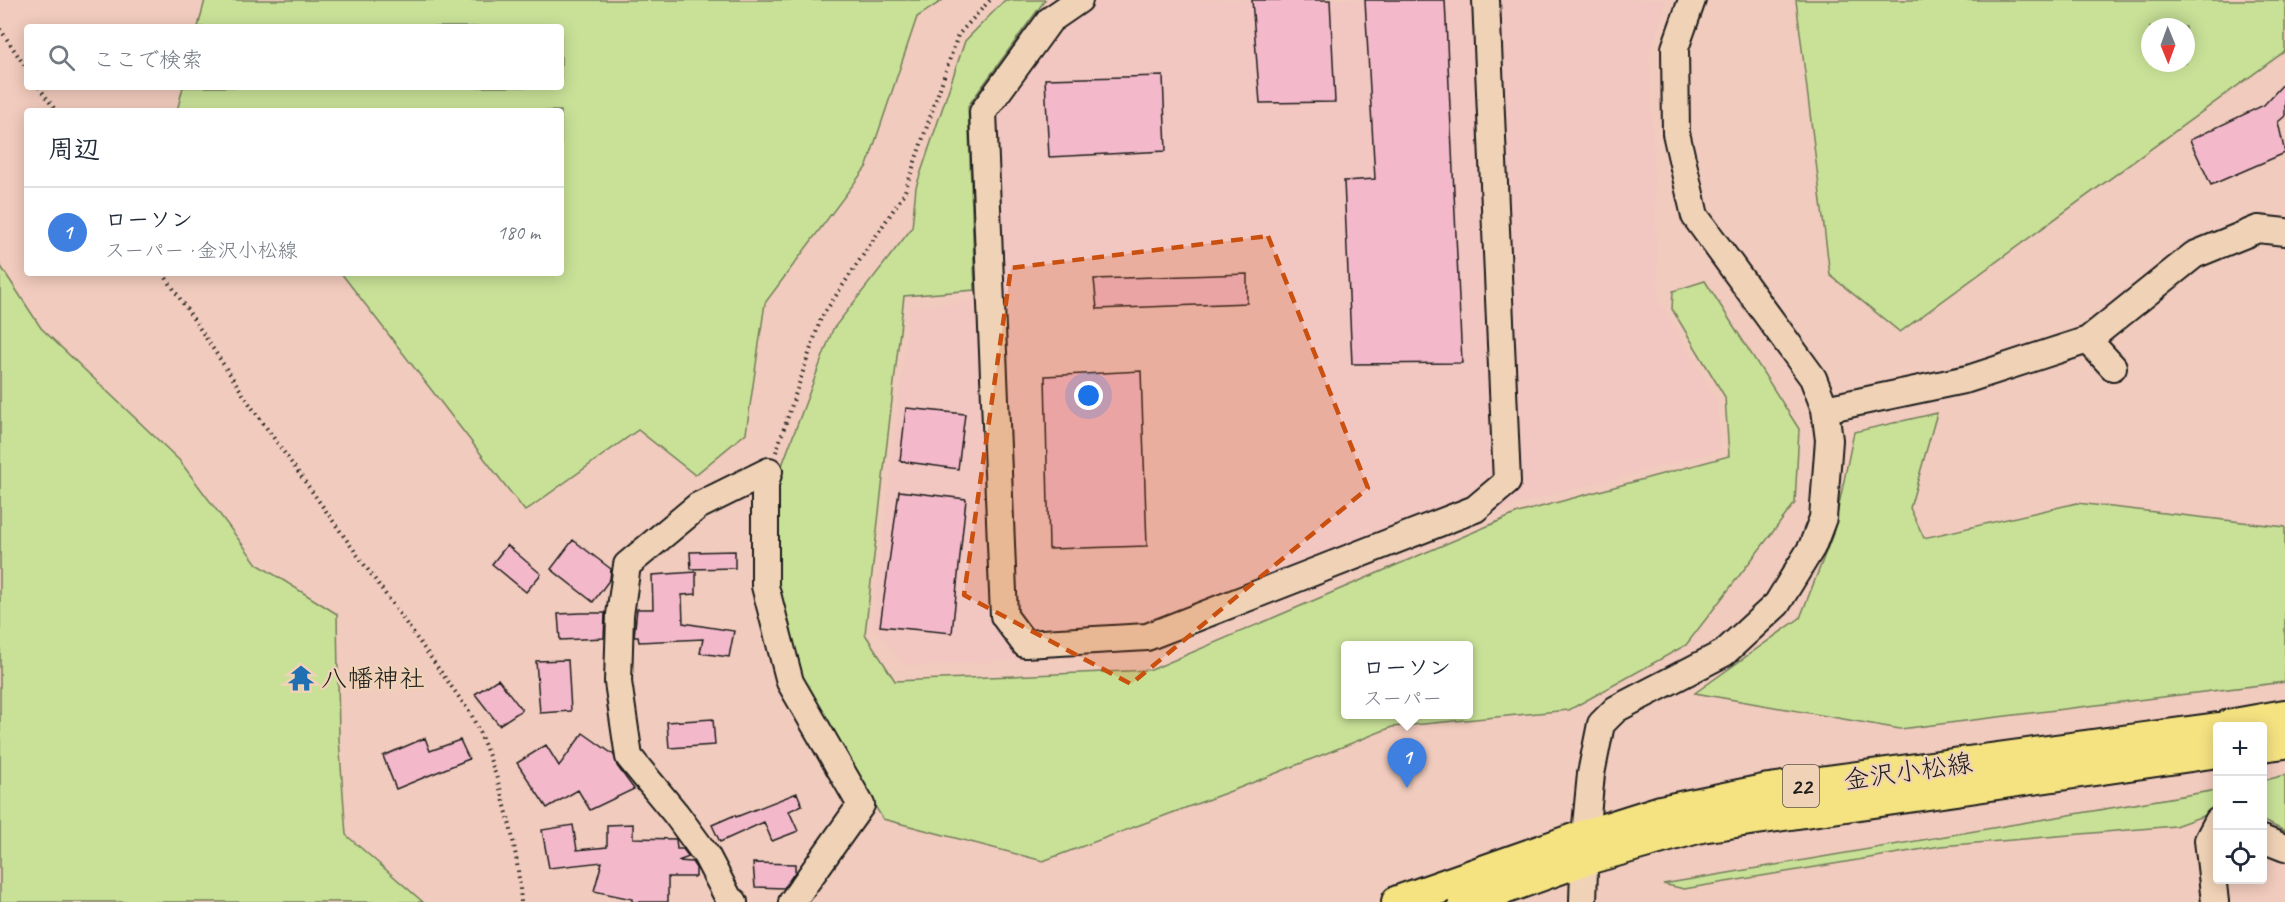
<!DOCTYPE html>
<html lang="ja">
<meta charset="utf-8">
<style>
:root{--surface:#fff;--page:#f6f6f7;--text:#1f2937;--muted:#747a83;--line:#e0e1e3;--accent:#1f6fb2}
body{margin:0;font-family:Caveat,"Klee One",sans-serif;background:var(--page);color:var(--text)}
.controls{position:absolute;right:18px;bottom:18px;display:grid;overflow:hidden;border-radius:6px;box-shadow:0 3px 15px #0003}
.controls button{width:54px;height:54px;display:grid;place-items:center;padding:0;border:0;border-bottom:2px solid var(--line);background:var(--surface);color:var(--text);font:30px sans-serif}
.compass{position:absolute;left:2141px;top:18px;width:54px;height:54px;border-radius:50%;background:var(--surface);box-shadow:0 3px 15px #0003;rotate:179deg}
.you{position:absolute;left:1089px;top:396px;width:21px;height:21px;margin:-15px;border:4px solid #fff;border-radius:50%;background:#1a73e8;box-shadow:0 0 0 9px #1a73e833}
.badge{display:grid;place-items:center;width:39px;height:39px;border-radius:50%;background:var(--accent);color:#fff;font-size:20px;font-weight:700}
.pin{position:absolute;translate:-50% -50px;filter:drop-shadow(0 2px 3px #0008)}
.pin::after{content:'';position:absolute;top:32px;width:21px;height:18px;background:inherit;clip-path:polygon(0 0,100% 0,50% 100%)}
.popup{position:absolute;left:1341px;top:641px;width:132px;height:78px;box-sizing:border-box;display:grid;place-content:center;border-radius:6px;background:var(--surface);filter:drop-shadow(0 2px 4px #0005);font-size:20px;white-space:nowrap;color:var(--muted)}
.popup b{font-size:22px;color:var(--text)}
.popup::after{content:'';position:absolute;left:50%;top:100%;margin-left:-12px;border:12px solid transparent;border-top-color:var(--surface)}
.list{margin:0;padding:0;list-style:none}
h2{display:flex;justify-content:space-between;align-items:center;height:78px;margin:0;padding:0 24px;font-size:26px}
h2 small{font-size:20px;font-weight:400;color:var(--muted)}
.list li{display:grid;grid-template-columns:39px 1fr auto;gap:18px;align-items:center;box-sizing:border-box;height:90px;padding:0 24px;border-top:2px solid var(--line)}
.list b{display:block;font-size:22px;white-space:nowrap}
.list p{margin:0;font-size:20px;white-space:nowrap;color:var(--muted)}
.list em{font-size:20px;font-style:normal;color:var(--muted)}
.icon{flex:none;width:33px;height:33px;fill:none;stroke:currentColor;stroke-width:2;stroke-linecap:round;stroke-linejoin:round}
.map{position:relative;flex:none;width:2285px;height:902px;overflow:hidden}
.search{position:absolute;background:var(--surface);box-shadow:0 3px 15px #0003;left:24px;top:24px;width:540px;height:66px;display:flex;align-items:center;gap:15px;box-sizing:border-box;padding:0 21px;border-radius:6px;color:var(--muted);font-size:22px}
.panel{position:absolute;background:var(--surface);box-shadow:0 3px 15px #0003;left:24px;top:108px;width:540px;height:168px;border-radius:6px}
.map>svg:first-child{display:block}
.built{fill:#f2c6c1}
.green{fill:#c8e197;stroke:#727e5a;stroke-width:1.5;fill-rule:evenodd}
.building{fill:#f3b9ca;stroke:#1c1c1c;stroke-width:1.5}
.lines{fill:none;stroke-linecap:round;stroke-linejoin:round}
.minor-casing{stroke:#1c1c1c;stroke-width:30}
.major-casing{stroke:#1c1c1c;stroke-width:36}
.path{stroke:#1c1c1c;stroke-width:4;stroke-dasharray:1.5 4.5;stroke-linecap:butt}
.minor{stroke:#f0d3b7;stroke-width:26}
.major{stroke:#f5e382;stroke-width:32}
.marked{fill:#c9500e;fill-opacity:0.2;stroke:#c9500e;stroke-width:4.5;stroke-dasharray:12 8;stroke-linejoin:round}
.labels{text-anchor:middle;stroke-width:4.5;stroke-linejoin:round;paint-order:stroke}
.shield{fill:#f0d3b7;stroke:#5c534a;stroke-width:1.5}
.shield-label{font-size:24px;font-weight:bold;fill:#1c1c1c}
.poi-label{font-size:26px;fill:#1c1c1c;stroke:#f0d3b7;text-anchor:start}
.street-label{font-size:26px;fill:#1c1c1c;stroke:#f0d3b7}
</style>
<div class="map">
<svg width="2285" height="902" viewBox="0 0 2285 902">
<rect width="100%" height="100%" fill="#f1cbbd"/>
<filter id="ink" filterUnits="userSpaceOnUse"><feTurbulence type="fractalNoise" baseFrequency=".0167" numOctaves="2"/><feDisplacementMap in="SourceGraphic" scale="12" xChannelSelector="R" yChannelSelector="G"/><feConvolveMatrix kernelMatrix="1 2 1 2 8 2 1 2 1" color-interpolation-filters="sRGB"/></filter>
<g filter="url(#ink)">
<!-- built -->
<path class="built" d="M1062,0H1666L1649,56L1658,300L1716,399L1721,450L1519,503L1147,653L905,666L873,625L910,307L980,301L976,108Z"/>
<!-- green -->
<path class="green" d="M205,0H943L917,17L867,166L765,303L746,433L695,475L638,430L525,511L341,273H561V111H177L183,87H561V27H198Z
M1005,0H1045L968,106L975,290L904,296L865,634L895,681L1151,670L1518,513L1729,456L1725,397L1672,309L1673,291L1705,281L1799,429L1795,503L1686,645L1569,710L1392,727L1239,788L1043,861L883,819L798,682L774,586V487L833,329L912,228L916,187L965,41ZM1346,646H1468V714H1346Z
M1796,0H2285V51L1900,332L1830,275ZM2150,27H2186V63H2150Z
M0,265L41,328L179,460L257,564L337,614L339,739L346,835L423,902H0Z
M1937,413L1910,508L1924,538L2077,503L2285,527V682L1900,729L1695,693L1800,618L1833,534L1854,432Z
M2285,775V831L2263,821L2262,781Z
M2217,790V811L2175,826L1941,846L1684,889L1663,884Z"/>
<!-- building -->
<path class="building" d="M1252,0H1330L1335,102L1260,103Z
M1365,0H1445L1462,363L1352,364L1344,181L1375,179Z
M1163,76L1166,151L1049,157L1045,79Z
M2285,82V116L2278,122L2285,153L2211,185L2190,140L2264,105Z
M1247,274V303L1097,309L1094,279Z
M1141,371L1147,546L1049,549L1045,376Z
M906,408L965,414L958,469L900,461Z
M899,491L966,499L952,633L880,626Z
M573,540L611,569L610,579L593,602L551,569Z
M507,545L541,574L526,592L492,564Z
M735,551V568L691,569L690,552Z
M696,572V594L682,595L683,623L734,631L729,657L700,653L703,639L639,642L638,637H634L637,609H653L652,575Z
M581,613H605L604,638L560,640L558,614Z
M568,660L571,711L540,713L536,661Z
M498,679L522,710L499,725L475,694Z
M713,719L715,745L669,748L667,722Z
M583,733L614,755L617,766L634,789L590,810L578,790L547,808L517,763L546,745L559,766Z
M425,738L430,751L460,740L469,759L396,789L383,756Z
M797,793L802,805L789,811L798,831L772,841L764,822L720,842L712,825L735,815L736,817Z
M633,824V838L676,839L677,849H683L689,857L678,861L692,862L696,868V877H668V902H632V899L594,891L602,862L549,868L542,830L573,825L577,850L607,847V825Z
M753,863L795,864V872L784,888L755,887Z"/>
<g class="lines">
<!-- minor casing -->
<g class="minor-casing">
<path id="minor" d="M1079,0L1050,20L983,112L1004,616L1025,644L1147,637L1475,509L1507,482L1486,0
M2088,340L2113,367
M1825,409L1968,379L2088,340L2194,255L2258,229L2285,232
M769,471L765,484V586L790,682L861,805L792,902
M2262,839L2285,848
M734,902L729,899L706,855L676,814L629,757L618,682L620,615L627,565L698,506L769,471
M1583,902L1585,836L1591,774L1601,724L1616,709L1724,653L1777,604L1812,547L1823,518L1829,440L1825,409L1813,378L1695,216L1676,133L1675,48L1692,0
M2215,902L2208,840L2218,821"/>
</g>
<!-- major casing -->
<g class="major-casing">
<path id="major" d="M2229,726L2285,716
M2262,745L2285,742
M1398,902L1585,836L1661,812L1769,790L2218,729
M1465,902L1584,859L1701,826L2218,751"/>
</g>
<!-- path -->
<path class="path" d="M0,29L27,69
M39,87L56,111
M163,273L253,409L471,714C499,773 517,837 521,902
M776,452L821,318L904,194L958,35L990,0"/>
<!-- minor -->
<use href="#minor" class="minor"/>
<!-- major -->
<use href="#major" class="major"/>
</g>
</g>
<!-- marked area -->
<path class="marked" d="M1268,236L1368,488L1131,684L964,595L1011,268Z"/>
<!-- icons -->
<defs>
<g id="temple-bare" transform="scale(2.07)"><path d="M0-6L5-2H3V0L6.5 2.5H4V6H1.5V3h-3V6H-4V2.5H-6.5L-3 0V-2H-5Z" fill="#1f6fb2" stroke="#f0d3b7" stroke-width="2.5" paint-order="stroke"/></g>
</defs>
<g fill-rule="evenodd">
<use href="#temple-bare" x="301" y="678"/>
</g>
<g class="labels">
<!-- shield labels -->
<rect class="shield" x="1783" y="765" width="36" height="42" rx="4.5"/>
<g class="shield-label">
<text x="1801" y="794">22</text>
</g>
<!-- poi labels -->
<g class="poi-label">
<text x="321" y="687">八幡神社</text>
</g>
<!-- street labels -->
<g class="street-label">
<text transform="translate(1908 771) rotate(-8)" y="9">金沢小松線</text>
</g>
</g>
</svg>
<div class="controls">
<button>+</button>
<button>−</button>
<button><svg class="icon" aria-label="locate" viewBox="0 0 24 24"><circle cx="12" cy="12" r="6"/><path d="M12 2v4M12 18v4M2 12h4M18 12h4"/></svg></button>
</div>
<svg class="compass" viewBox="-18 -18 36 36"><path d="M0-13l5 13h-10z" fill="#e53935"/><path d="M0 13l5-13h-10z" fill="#747a83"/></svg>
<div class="you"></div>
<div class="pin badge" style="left:1407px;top:788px;background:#3f7fe0">1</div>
<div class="popup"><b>ローソン</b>スーパー</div>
<div class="search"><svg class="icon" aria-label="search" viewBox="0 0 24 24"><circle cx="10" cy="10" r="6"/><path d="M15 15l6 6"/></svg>ここで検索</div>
<section class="panel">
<h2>周辺<small></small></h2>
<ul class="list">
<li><span class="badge" style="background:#3f7fe0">1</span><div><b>ローソン</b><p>スーパー · 金沢小松線</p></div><em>180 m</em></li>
</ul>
</section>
</div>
